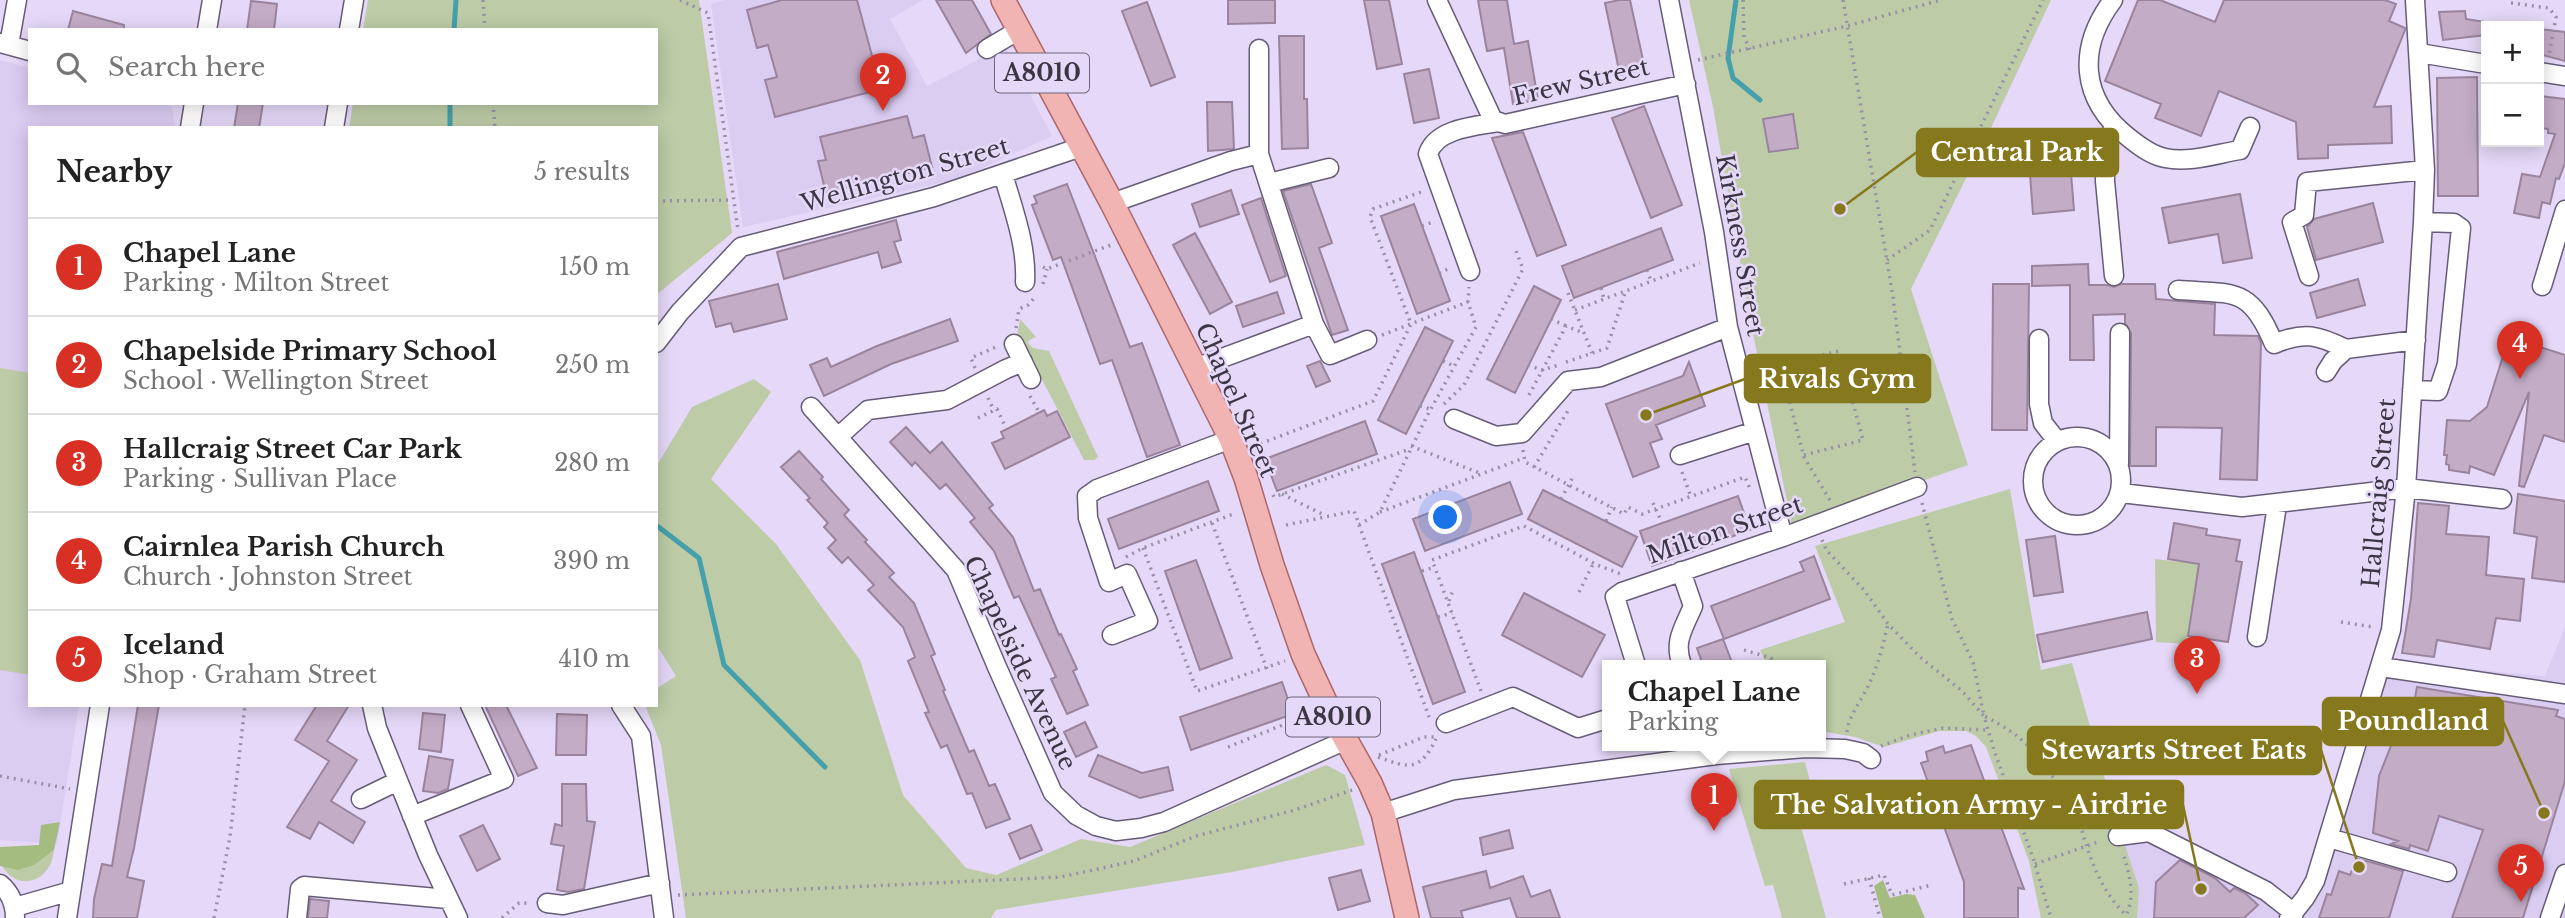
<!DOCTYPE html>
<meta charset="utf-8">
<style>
:root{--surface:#fff;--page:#f2f2f2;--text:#222;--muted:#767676;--line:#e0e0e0;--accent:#d93025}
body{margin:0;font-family:"Libre Baskerville",serif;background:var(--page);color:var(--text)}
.controls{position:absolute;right:21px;top:21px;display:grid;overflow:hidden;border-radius:0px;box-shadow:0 4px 18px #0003}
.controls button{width:63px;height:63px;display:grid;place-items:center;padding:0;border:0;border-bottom:2px solid var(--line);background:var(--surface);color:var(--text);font:35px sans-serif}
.you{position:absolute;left:1446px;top:518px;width:24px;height:24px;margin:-18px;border:5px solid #fff;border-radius:50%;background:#1a73e8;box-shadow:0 0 0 10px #1a73e833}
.badge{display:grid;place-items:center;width:46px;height:46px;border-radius:50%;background:var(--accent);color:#fff;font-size:23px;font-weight:700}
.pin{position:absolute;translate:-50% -58px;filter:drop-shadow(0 2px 4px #0008)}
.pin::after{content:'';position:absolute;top:37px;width:24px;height:21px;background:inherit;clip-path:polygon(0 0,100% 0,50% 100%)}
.popup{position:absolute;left:1602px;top:660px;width:224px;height:91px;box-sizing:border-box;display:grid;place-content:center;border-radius:0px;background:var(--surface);filter:drop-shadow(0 2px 5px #0005);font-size:23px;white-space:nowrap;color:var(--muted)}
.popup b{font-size:26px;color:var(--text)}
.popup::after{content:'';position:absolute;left:50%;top:100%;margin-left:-14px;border:14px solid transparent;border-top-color:var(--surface)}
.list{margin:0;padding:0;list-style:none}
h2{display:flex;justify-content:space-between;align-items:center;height:91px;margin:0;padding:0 28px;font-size:30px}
h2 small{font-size:23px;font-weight:400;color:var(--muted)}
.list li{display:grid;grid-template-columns:46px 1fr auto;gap:21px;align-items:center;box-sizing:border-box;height:98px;padding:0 28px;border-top:2px solid var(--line)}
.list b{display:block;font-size:26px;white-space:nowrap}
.list p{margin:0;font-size:23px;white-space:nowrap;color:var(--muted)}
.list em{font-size:23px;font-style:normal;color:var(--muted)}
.icon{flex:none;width:38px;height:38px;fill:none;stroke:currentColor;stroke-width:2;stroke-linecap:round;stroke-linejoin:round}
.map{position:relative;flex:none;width:2565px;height:918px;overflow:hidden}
.search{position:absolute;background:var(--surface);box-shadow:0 4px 18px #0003;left:28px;top:28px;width:630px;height:77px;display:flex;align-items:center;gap:18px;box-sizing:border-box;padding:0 24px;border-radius:0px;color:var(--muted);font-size:26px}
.panel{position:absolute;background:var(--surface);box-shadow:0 4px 18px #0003;left:28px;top:126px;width:630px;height:581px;border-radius:0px}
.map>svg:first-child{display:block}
.built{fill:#dbccf2}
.green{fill:#bdcca7}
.forest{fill:#a4bc7f}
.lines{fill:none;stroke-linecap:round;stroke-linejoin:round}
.stream{stroke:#46a0ab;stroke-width:5}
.building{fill:#c3acc6;stroke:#9a849d;stroke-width:2}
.minor-casing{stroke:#675c77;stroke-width:21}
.major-casing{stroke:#ab676b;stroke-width:26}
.path{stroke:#9990a7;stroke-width:3.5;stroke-dasharray:2 5;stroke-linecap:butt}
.minor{stroke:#fff;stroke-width:18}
.major{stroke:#f1b4b3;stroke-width:23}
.labels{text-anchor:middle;stroke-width:5;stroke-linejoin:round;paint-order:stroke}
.shield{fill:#e5d8f8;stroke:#6e6779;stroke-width:2}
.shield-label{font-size:23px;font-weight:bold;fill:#3b3643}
.street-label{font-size:24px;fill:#3b3643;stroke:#e5d8f8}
.leader{fill:none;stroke:#86781c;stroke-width:2.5}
.callout-dot{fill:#86781c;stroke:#e5d8f8;stroke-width:2.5}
.callout{fill:#86781c;stroke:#86781c;stroke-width:2.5}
.callout-label{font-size:26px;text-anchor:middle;font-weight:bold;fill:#fff}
</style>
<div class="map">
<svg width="2565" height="918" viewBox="0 0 2565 918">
<rect width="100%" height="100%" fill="#e5d8f8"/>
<!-- built -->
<path class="built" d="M725,0H923L890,19L927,86L1005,46L1052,136L958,179L743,227L711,4Z
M0,60L30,68V103H163L172,107L175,128H30V705H79L57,844L0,840Z
M2565,627V918H2131L2118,836L2149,832L2294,913L2389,662L2545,676Z"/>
<!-- green -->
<path class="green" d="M368,0H699L732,233L656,295V128H349L353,103H656V30H363Z
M1689,0H2051L1990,130L1911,289L1968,465L1792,526L1750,319L1713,107Z
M1020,319L1036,337L1029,340L1028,343L1033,348L1049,351L1098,457L1094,460H1084L1026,349L1017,337Z
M0,368L30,373V675L0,670Z
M754,379L771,392L711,479L776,544L860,660L903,795L966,868L996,875L1081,839L1130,847L1326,765L1345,775L1365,845L1232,872L996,910L991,918H686L661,745L645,705H656V689L676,676L656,644V467L692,407Z
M2010,489L2041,670L2072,663L2114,811L2139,888L2137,918H2041L2029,861L1986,747L1976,736L1966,731H1939L1884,747L1855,737L1821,731V665H1767L1760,650L1845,622L1815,546Z
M2155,559L2199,564L2186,644L2156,642Z
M1805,762L1810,781L1790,786L1826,918H1782L1773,885L1765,886L1729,769Z
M54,850C53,855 52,863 49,867C36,887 13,885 2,866C26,872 35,864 54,850Z"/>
<!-- forest -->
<path class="forest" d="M60,822L54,850L34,865L18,870L0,866V847L39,845L41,825Z
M1883,880L1890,898L1906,894L1915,895L1925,918H1883L1874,886Z"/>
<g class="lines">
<!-- stream -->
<path class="stream" d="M1736,0L1728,58L1733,78L1760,100
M454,30L456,0
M450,128V103
M656,525L699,558L724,665L825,767"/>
</g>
<!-- building -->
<path class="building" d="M782,0H857L881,89L775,117L765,80L777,77L768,45L757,48L747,10Z
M936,0H972L991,34L966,53Z
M1228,0H1275V23L1228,24Z
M1364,0H1389L1402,64L1377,69Z
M1478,0H1507L1514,44L1528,41L1538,100L1513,104L1504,48L1487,51Z
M1620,0H1630L1645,69L1620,75L1605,3Z
M2138,0H2160L2215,22L2224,0H2385L2396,4L2389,21L2405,28V30L2374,107L2391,106L2392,143L2328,145V158L2298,159L2296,122L2219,91L2201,136L2155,118L2161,104L2105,81Z
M251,1L277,4L274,30H247Z
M1147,2L1175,77L1151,86L1122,11Z
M73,11L124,25V30H68Z
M2465,11L2466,19L2486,22V35L2443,40L2439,12Z
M2539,29L2565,32V61L2539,54Z
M1279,36H1304V99H1307L1308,148L1282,149Z
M1429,69L1439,118L1414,123L1404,74Z
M2477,77L2478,196H2438L2437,78Z
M2539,96L2565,99V163L2559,179L2556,178L2550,204L2542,202L2539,218L2514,213L2522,174L2540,177L2555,134L2548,133V129L2539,128Z
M1207,102H1232L1234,149L1208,151Z
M238,103H263L259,128H234Z
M1644,106L1682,205L1651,218L1612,118Z
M1793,114L1798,148L1769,152L1763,119Z
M907,116L913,138L924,135L932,167L826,193L818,161L826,160L820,137Z
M1523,132L1566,245L1537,256L1492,138Z
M2052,146V150L2069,149L2074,210L2033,214L2028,148Z
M1067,184L1130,347L1142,343L1180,445L1147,457L1112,360L1100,364L1061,257L1053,260L1032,205L1037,203L1034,196Z
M1311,184L1332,243L1319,248L1348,330L1332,335L1283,191Z
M1231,190L1239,214L1200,227L1192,204Z
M2240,194L2252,258L2223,263L2218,234L2169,243L2162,208Z
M1261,198L1286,276L1270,282L1242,205Z
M2373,203L2383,242L2316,260L2307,227L2314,219Z
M1414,204L1450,301L1417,314L1381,216Z
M896,220L901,240L894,242L901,262L882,268L878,252L784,279L777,252Z
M1661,228L1673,260L1574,298L1562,266Z
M1195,233L1232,302L1210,314L1173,245Z
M2088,264L2089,285H2107L2114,287L2121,284H2155L2156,299L2215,304L2214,335L2258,336L2261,343L2257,480L2220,479L2222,428L2156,427V466H2130L2131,333L2125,323V314L2093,315L2094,360H2070V285L2032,286V266Z
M2358,279L2365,305L2317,318L2310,293Z
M778,284L787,319L734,332L731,323L716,327L709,301Z
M1993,284H2029L2027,430H1992Z
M1534,286L1561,300L1515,393L1487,379Z
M1277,292L1284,313L1243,327L1236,306Z
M950,319L958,341L891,364L824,396L810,365L827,358L831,367L877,346Z
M1425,327L1453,341L1406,434L1378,420Z
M2509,337L2565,355V442L2544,435L2524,487L2519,486L2529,392L2494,475L2470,466L2469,473L2449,470V465L2446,464L2447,455H2444L2447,420L2470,421L2487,407Z
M1320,361L1330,381L1316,387L1307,366Z
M1689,362L1705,406L1656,425L1662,439L1650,443L1659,467L1633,477L1606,404L1683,376Z
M1044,410L1047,416L1057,411L1070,437L1005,469L992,443L1004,438L1001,432Z
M1365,421L1377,454L1277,491L1265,459Z
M906,427L930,453L942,442L993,505L989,508L1013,537L1034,591L1040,589L1059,635L1061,634L1077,669L1073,671L1088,705L1067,714L1051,679L1056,677L1019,596L1014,598L994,551L970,522L975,518L946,484L940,489L915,462L912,466L890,442Z
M799,451L823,477L821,479L849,510L844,515L867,540L865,542L894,573L889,577L914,603L935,654L931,656L945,690L943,691L969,752L974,750L989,786L995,784L1010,819L986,828L972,793L967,794L947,745L941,748L925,713L929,712L908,661L915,657L903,627L868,590L874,585L848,557L842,563L828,548L836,540L824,527L828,523L807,500L810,498L781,467Z
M1208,481L1219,511L1119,549L1108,519Z
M1510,482L1522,514L1425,551L1413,519Z
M1543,490L1637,537L1622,567L1528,519Z
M2518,494L2565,501V582L2532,578L2537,537L2514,533Z
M1738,496L1750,530L1652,566L1640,531Z
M2418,503L2449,506L2446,534L2489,537L2486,575L2524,579L2520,621L2496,618L2490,649L2437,640L2434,657L2402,653L2411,599Z
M2174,523L2207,529L2206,535L2240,540L2236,561L2242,562L2228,642L2188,636L2199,564L2168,559Z
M2055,536L2063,592L2034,596L2026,540Z
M1414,552L1465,692L1433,704L1382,564Z
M1814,556L1830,599L1724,639L1711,606L1804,571L1800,562Z
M1196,560L1232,658L1200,670L1165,571Z
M1524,593L1605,635L1582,677L1502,635Z
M2147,612L2152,639L2043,662L2037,635Z
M1723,639L1733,665H1703L1697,648Z
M1282,682L1293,714L1191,750L1180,717Z
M2417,687L2558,710L2556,716L2565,719V781L2523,918H2452L2483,830L2439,816L2428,851L2410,845L2409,849L2391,844L2398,841L2373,833L2379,776L2408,703L2415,698Z
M138,705H159L134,848L127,877L144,881L137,918H93L94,899L102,864L112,866Z
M317,705H349L327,741L357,760L331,801L365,822L353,843L319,822L310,839L287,827L329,761L295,740Z
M485,705H506L537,768L518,776Z
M423,713L445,715L441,752L419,749Z
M557,714L587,715L586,755H556Z
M1085,722L1097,747L1076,757L1064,732Z
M1971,745L2024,889L2018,888V918H1964V882L1921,763L1928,761L1926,752L1943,746L1945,753Z
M1098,755L1142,773L1168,767L1173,790L1140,798L1089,776Z
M429,756L453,760L448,789L438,793L423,791Z
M562,784H586L587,821L595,822L584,889L568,892L557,890L564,846L551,844L555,824L562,826Z
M483,825L500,859L477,871L460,836Z
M1031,825L1042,850L1020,859L1009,834Z
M1509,830L1513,848L1483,855L1480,838Z
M2359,859L2403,871L2389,918H2319L2327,894L2331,895L2339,871L2350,875L2356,860Z
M2180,860L2215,878L2230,892L2234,888L2245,893L2258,905L2244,918H2154L2156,882Z
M1361,870L1370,901L1338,910L1329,878Z
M1486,871L1490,888L1523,876L1531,897L1550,890L1560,918H1517L1510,898L1461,911L1463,918H1431L1423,887Z
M310,899L329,901L327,918H308Z"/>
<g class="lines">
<!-- minor casing -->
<g class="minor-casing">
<path id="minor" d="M1437,0L1493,120L1505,124L1686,84
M1669,0L1714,232L1728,327L1783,537
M2113,0C2077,48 2080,99 2128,137C2139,146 2151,155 2165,158C2190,163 2216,154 2240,150L2250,127
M207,30L212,0
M349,30L354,0
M0,43L30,51
M9,45L17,0
M987,49L1019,30
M1259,49V154L1314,324
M2419,53L2486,64
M2539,72L2565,76
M190,128L194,103
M334,128L338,103
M1003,174C1013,209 1027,245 1025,282
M1269,183L1329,168
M1112,203L1231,161L1259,154
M1470,271L1428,154C1436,128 1477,126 1499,122
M2114,276L2105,181V150L2114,126
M2309,276L2292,222L2304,215L2307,182L2425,170
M2542,286L2565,210
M2178,290C2234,294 2250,286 2274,344C2304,331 2318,335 2346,349
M2039,339V404L2043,423L2057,441
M656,343L680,312L741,247L934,197L1081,147
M1014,344L1031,379
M1195,368L1314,324L1330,355L1367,340
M2326,372L2333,361L2346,349L2416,340
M2412,390L2438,391L2447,364L2461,228L2454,223L2423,222
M811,407L956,570L997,667L1053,793L1076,815L1096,826L1116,831L1141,828L1164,822L1346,740
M1454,419L1496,436L1522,433L1568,381L1601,377L1728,327
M839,436L868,410L947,400L1006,369L1023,362
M2033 481a44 44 0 1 1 88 0a44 44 0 1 1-88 0Z
M1680,455L1755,431
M2119,464L2120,333
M2121,493L2242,507L2406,488L2502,499
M1681,571L1693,606C1684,628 1673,641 1682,665
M1112,635L1148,621L1127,574L1109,582L1088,518L1087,496L1097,489L1231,439
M2257,637L2277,505
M1636,665L1615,597L1622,592L1783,537L1917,487
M2381,667L2565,694
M372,705L377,728L428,855L458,918
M621,705L641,736L664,918
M1446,723L1513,697L1578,728L1607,719
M361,799L398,781
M1383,813L1454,790L1716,755L1806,748L1845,749L1863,753L1871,759
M412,816L504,779L470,705
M2118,836L2149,832L2266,891L2294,913
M2329,838L2447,872
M0,884C11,893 15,904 15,918
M547,903L563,905L660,883
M15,907L71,891
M67,918L100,705
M297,918L300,889L304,886L448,899
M2289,918L2305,898L2315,881L2391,630L2406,488L2423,222L2425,170L2415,0
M2550,918L2565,874"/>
</g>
<!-- major casing -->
<g class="major-casing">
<path id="major" d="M1003,0L1112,203L1231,439L1246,478L1272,565L1303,654L1328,708L1370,783L1383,813L1407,918"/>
</g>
<!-- path -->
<path class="path" d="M483,0L485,30
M680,0L708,13L738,230
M1743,0L1744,37L1750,50
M1843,0L1893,297L1915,472
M2511,3L2549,8L2556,17L2549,56
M1698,60L1847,26L1941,0
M493,103L495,128
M656,201L733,200
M1422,226L1433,222
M1887,260L1930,230L2043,0
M1043,267L1047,269L1111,245
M1647,270L1651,281
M1439,273L1450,268
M1043,284L1047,269
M1601,288L1604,299
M1568,293L1592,353
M1575,310L1700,263
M1551,319L1566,326
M1016,328L1019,309L1028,305L1036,296
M1382,335L1468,302
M1443,361L1454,366
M1566,362L1607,348L1626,290
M1528,365L1542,370L1559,365
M975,368L971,358L996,347L997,350
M1529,395L1566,326L1584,333
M1030,396L1039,412
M988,398L994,411
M1444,404L1464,385L1523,269L1516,251
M1420,406L1430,409
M978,418L997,409L1006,428
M1254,446L1373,401L1411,324L1370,217L1373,209L1424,191
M1411,446L1482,474
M1523,450L1525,462L1624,514L1628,507L1642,514L1745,477L1751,491
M1804,455L1863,440L1839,351L1780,365L1804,457L1831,502
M1534,467L1569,409
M1682,472L1691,497
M1282,494L1324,515
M1273,495L1274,497L1410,449
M1561,499L1574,475
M1653,503L1662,523
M1922,503L1952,619L1973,662L1984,716C2024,736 2034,750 2059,786C2065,794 2073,803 2077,813C2081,823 2082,834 2086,844C2094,870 2106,896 2126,915C2136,894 2129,874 2123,853
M1380,512L1524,458
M1606,521L1612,507
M1212,523L1267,669
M1286,525L1354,511L1429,717
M1359,525L1380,512L1427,416L1476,327L1468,302L1469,287
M1822,540L1827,551L1864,590L1888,624L1920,657L1962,691L1984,716L1994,750L2033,858L2051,918
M1143,548L1197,691L1285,661
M1126,557L1143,548L1236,513
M1422,571L1435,567
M1579,592L1593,564
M1449,601L1453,590
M1438,617L1452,613
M2341,622L2373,627
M1744,650L1771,658L1774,665
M1481,691L1432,560L1524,526L1597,565L1621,574
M1847,732C1849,714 1863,699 1870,682C1879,663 1883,644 1888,624
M1881,746L1910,735L1943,728L1988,730
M1228,747L1310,714
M1379,755L1424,737H1436
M1378,757C1410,769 1420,771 1436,739
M0,776L70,789
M2035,864L2101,841
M1869,878L1880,918
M1844,884L1884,875L1892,895L1931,885
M678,895L1061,877L1134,861L1196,836L1295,810L1352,790
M214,918L230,837L245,705
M502,918L519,903H531"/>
<!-- minor -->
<use href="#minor" class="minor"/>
<!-- major -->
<use href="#major" class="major"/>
</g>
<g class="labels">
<!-- shield labels -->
<g class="shield">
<rect x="995" y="53.5" width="94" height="39" rx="5"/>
<rect x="1286" y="697.5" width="94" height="39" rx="5"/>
</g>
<g class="shield-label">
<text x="1042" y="81">A8010</text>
<text x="1333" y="725">A8010</text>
</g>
<!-- street labels -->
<g class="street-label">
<text transform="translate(1581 82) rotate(-13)" y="8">Frew Street</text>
<text transform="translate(905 175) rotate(-16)" y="8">Wellington Street</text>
<text transform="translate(1740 245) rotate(80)" y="8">Kirkness Street</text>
<text transform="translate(1236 400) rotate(66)" y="8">Chapel Street</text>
<text transform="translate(2379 493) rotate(-85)" y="8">Hallcraig Street</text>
<text transform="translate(1725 530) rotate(-19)" y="8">Milton Street</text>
<text transform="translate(1020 663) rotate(65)" y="8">Chapelside Avenue</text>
</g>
</g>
<!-- callouts -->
<path class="leader" d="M1840 209L1917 152M1646 415L1745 379M2544 813L2503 721M2359 867L2321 750M2201 889L2183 805"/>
<g class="callout-dot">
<circle cx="1840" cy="209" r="7"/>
<circle cx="1646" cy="415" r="7"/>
<circle cx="2544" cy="813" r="7"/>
<circle cx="2359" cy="867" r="7"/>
<circle cx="2201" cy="889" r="7"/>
</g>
<g class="callout">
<rect x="1917" y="129" width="201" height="47" rx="7"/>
<rect x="1745" y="355" width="185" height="47" rx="7"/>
<rect x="2323" y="698" width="180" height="47" rx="7"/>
<rect x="2028" y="727" width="293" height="47" rx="7"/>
<rect x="1755" y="781" width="428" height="47" rx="7"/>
</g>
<g class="callout-label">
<text x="2017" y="161">Central Park</text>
<text x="1837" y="388">Rivals Gym</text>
<text x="2413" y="730">Poundland</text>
<text x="2174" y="759">Stewarts Street Eats</text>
<text x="1969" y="814">The Salvation Army - Airdrie</text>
</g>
</svg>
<div class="controls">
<button>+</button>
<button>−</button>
</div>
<div class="you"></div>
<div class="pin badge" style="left:1714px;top:831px">1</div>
<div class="popup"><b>Chapel Lane</b>Parking</div>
<div class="pin badge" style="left:883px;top:111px">2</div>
<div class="pin badge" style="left:2197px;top:694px">3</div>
<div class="pin badge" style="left:2520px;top:379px">4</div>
<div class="pin badge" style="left:2521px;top:902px">5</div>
<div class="search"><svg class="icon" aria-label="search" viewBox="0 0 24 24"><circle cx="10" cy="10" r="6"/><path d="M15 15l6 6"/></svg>Search here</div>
<section class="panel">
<h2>Nearby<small>5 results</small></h2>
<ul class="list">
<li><span class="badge">1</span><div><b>Chapel Lane</b><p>Parking · Milton Street</p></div><em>150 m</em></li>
<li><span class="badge">2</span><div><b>Chapelside Primary School</b><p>School · Wellington Street</p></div><em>250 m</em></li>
<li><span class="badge">3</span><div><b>Hallcraig Street Car Park</b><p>Parking · Sullivan Place</p></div><em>280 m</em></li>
<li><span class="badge">4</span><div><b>Cairnlea Parish Church</b><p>Church · Johnston Street</p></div><em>390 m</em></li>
<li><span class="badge">5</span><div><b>Iceland</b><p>Shop · Graham Street</p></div><em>410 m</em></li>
</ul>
</section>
</div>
